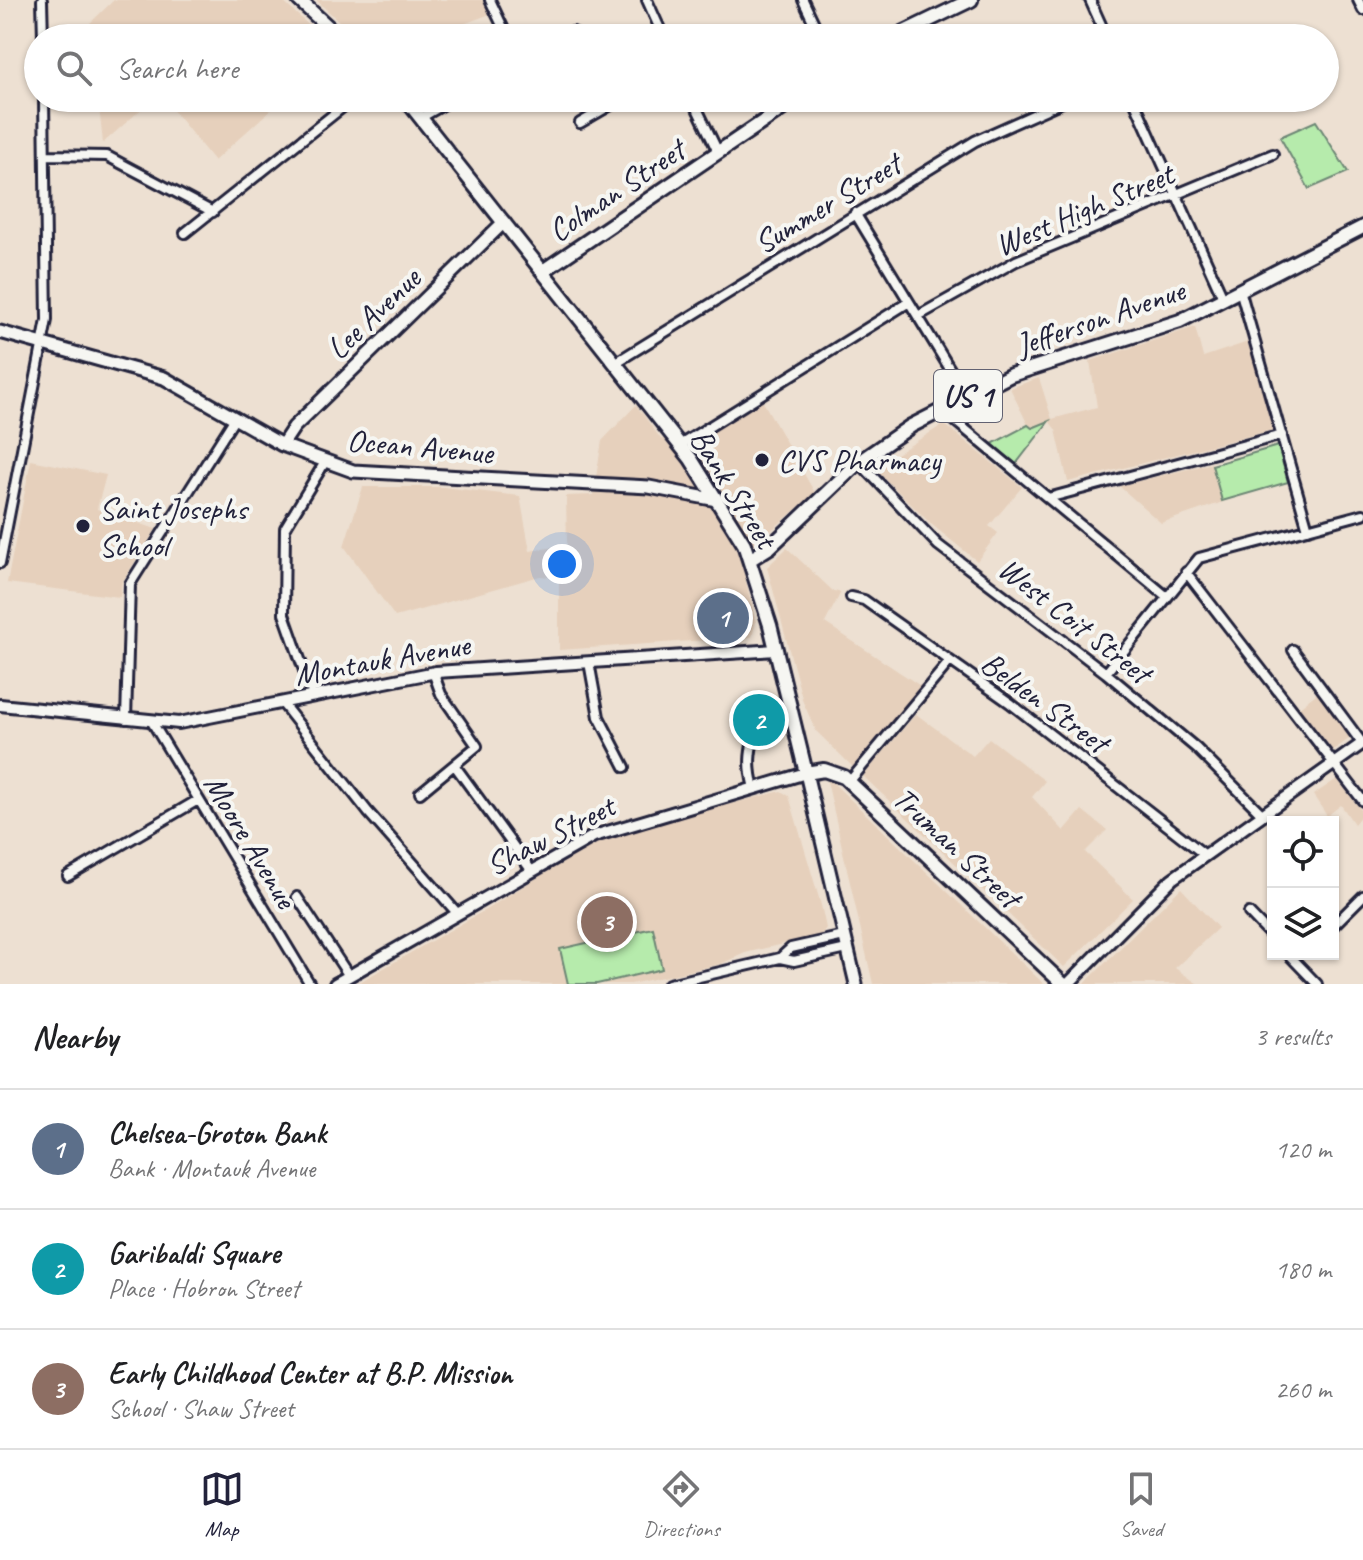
<!DOCTYPE html>
<meta charset="utf-8">
<style>
:root{--surface:#fff;--page:#f6f6f6;--text:#202124;--muted:#757577;--line:#e0e0e0;--accent:#22223b}
body{margin:0;font-family:Caveat,sans-serif;background:var(--page);color:var(--text)}
.controls{position:absolute;right:24px;bottom:24px;display:grid;overflow:hidden;border-radius:0px;box-shadow:0 2px 6px #0004}
.controls button{width:72px;height:72px;display:grid;place-items:center;padding:0;border:0;border-bottom:2px solid var(--line);background:var(--surface);color:var(--text);font:40px sans-serif}
.you{position:absolute;left:562px;top:564px;width:28px;height:28px;margin:-20px;border:6px solid #fff;border-radius:50%;background:#1a73e8;box-shadow:0 0 0 12px #1a73e833}
.badge{display:grid;place-items:center;width:52px;height:52px;border-radius:50%;background:var(--accent);color:#fff;font-size:26px;font-weight:700}
.pin{position:absolute;translate:-50% -50%;border:4px solid #fff;box-shadow:0 2px 8px #0006}
.list{margin:0;padding:0;list-style:none}
h2{display:flex;justify-content:space-between;align-items:center;height:104px;margin:0;padding:0 32px;font-size:34px}
h2 small{font-size:26px;font-weight:400;color:var(--muted)}
.list li{display:grid;grid-template-columns:52px 1fr auto;gap:24px;align-items:center;box-sizing:border-box;height:120px;padding:0 32px;border-top:2px solid var(--line)}
.list b{display:block;font-size:30px;white-space:nowrap}
.list p{margin:0;font-size:26px;white-space:nowrap;color:var(--muted)}
.list em{font-size:26px;font-style:normal;color:var(--muted)}
.icon{flex:none;width:44px;height:44px;fill:none;stroke:currentColor;stroke-width:2;stroke-linecap:round;stroke-linejoin:round}
.map{position:relative;flex:none;width:1363px;height:984px;overflow:hidden}
.search{position:absolute;background:var(--surface);box-shadow:0 2px 6px #0004;left:24px;right:24px;top:24px;height:88px;display:flex;align-items:center;gap:20px;box-sizing:border-box;padding:0 28px;border-radius:44px;color:var(--muted);font-size:30px}
.sheet{height:464px;background:var(--surface)}
nav{display:flex;justify-content:space-around;align-items:center;box-sizing:border-box;height:112px;border-top:2px solid var(--line);background:var(--surface);font-size:22px;color:var(--muted)}
nav a{display:grid;justify-items:center;gap:4px}
nav .on{color:var(--accent)}
.map>svg:first-child{display:block}
.built{fill:#e6d0bc}
.green{fill:#b6ebac;stroke:#6c8674;stroke-width:2}
.lines{fill:none;stroke-linecap:round;stroke-linejoin:round}
.minor-casing{stroke:#22223b;stroke-width:14}
.tertiary-casing{stroke:#22223b;stroke-width:16}
.secondary-casing{stroke:#22223b;stroke-width:17}
.primary-casing{stroke:#22223b;stroke-width:18}
.minor{stroke:#f6f6f2;stroke-width:8}
.tertiary{stroke:#f6f6f2;stroke-width:10}
.secondary{stroke:#f6f6f2;stroke-width:11}
.primary{stroke:#f6f6f2;stroke-width:12}
.poi-dot{fill:#22223b;stroke:#f6f6f2;stroke-width:3}
.labels{text-anchor:middle;stroke-width:8;stroke-linejoin:round;paint-order:stroke}
.shield{fill:#f6f6f2;stroke:#626272;stroke-width:2}
.shield-label{font-size:30px;font-weight:bold;fill:#22223b}
.street-label{font-size:32px;fill:#22223b;stroke:#f6f6f2}
.poi-label{font-size:32px;fill:#22223b;stroke:#f6f6f2;text-anchor:start}
</style>
<div class="map">
<svg width="1363" height="984" viewBox="0 0 1363 984">
<rect width="100%" height="100%" fill="#ede0d2"/>
<filter id="ink" filterUnits="userSpaceOnUse"><feTurbulence type="fractalNoise" baseFrequency=".0125" numOctaves="2"/><feDisplacementMap in="SourceGraphic" scale="16" xChannelSelector="R" yChannelSelector="G"/><feConvolveMatrix kernelMatrix="1 2 1 2 8 2 1 2 1" color-interpolation-filters="sRGB"/></filter>
<g filter="url(#ink)">
<!-- built -->
<path class="built" d="M114,0H281L323,38H87L90,23Z
M316,0H483L490,14L456,27L451,38H357Z
M98,98H154L103,143Z
M163,98H284L214,161Z
M1195,327L1203,357L1248,342L1273,430L1068,482L1056,430L1049,421L1032,428L1028,425L1010,388L1039,378L1052,419L1097,407L1090,361Z
M762,400L815,493L740,557L756,622L752,637L559,650V578L540,576L395,617L344,546L363,487H443L520,496L530,551L567,545L566,496L593,495L602,441L636,405L661,439L693,443Z
M944,424L1022,487L989,526L998,533L977,561L931,524L874,468Z
M31,460L106,475L97,509L156,529L122,582L120,597L7,583Z
M1212,463L1223,502L1161,523L1119,486Z
M787,548L833,591L841,592L825,623L922,687L853,767L816,731L803,702L767,567Z
M1320,691L1353,736L1332,751L1298,708Z
M916,714L973,756L989,738L1045,781L1032,797L1064,831L1082,810L1107,830L1085,852L1133,899L1064,967L863,776Z
M1337,779L1363,813L1354,824L1341,805L1327,816L1313,795Z
M827,781H831L1044,984H873Z
M781,791L789,796L821,905L826,928L821,935L745,953L721,964L631,984H356L487,909L540,876V871L573,853L621,832Z
M1181,888L1218,928L1175,968L1198,984H1084Z"/>
<!-- green -->
<path class="green" d="M1316,121L1348,172L1309,189L1280,137Z
M1049,421L1016,464L992,444L1028,425L1032,428Z
M1278,446L1288,482L1222,501L1212,465Z
M653,928L662,969L597,984H568L560,949Z"/>
<g class="lines">
<!-- minor casing -->
<g class="minor-casing">
<path id="minor" d="M42,0L43,38
M490,0L508,38
M647,0L664,38
M803,0L821,38
M1090,0L1107,38
M1358,0L1363,10
M562,38L573,32
M692,98L718,152
M1133,98L1224,300
M422,117L455,98
M580,123L623,98
M45,155L107,156L213,212
M855,213L967,397
M185,233L354,98
M1241,293L1308,529
M918,316L1016,261L1273,154
M615,363L975,141L1071,98
M942,410L1166,596
M680,445L909,302
M859,462L938,545L1106,673L1196,748L1263,815
M1048,498L1282,435
M0,563L47,320L44,98
M1186,572L1363,801
M851,597L864,600L1010,703L1205,855
M1293,650L1362,743
M589,662L599,717L625,767
M1106,673L1199,558L1363,514
M313,696L284,614L285,528L325,462
M282,703L368,812L458,914
M126,719L130,584L235,418
M152,722L310,984
M455,766L531,870
M849,782L950,661
M754,788C743,748 759,739 757,702
M420,793L477,746L441,694L433,672
M68,876L198,800
M297,897L349,976
M1249,913L1273,938
M1333,926L1363,896
M1288,954L1317,984
M780,958L791,948L844,936
M669,984L780,958L794,961L847,949"/>
</g>
<!-- tertiary casing -->
<g class="tertiary-casing">
<path id="tertiary" d="M0,705L179,723L436,672L776,650
M335,984L594,836L806,773
M1068,984L1172,879L1363,743"/>
</g>
<!-- secondary casing -->
<g class="secondary-casing">
<path id="secondary" d="M0,332L164,378L282,445L353,471L649,487L717,500
M282,445L294,427L504,222
M806,773L856,984"/>
</g>
<!-- primary casing -->
<g class="primary-casing">
<path id="primary" d="M299,0L340,38
M892,38L971,0
M405,98L691,459L744,544L770,625L806,773L824,770L844,777L1063,984
M543,271L798,98
M751,559L770,547L859,462L911,426L1011,375L1180,321L1363,227"/>
</g>
<!-- minor -->
<use href="#minor" class="minor"/>
<!-- tertiary -->
<use href="#tertiary" class="tertiary"/>
<!-- secondary -->
<use href="#secondary" class="secondary"/>
<!-- primary -->
<use href="#primary" class="primary"/>
</g>
</g>
<!-- markers -->
<g class="poi-dot">
<circle cx="762" cy="460" r="8"/>
<circle cx="83" cy="526" r="8"/>
</g>
<g class="labels">
<!-- shield labels -->
<rect class="shield" x="934" y="370" width="68" height="52" rx="6"/>
<g class="shield-label">
<text x="968" y="406">US 1</text>
</g>
<!-- street labels -->
<g class="street-label">
<text transform="translate(616 190) rotate(-34)" y="11">Colman Street</text>
<text transform="translate(827 203) rotate(-31)" y="11">Summer Street</text>
<text transform="translate(1084 209) rotate(-23)" y="11">West High Street</text>
<text transform="translate(373 313) rotate(-44)" y="11">Lee Avenue</text>
<text transform="translate(1100 317) rotate(-19)" y="11">Jefferson Avenue</text>
<text transform="translate(420 446) rotate(5)" y="11">Ocean Avenue</text>
<text transform="translate(734 488) rotate(58)" y="11">Bank Street</text>
<text transform="translate(1075 620) rotate(38)" y="11">West Coit Street</text>
<text transform="translate(382 659) rotate(-10)" y="11">Montauk Avenue</text>
<text transform="translate(1045 702) rotate(36)" y="11">Belden Street</text>
<text transform="translate(550 835) rotate(-27)" y="11">Shaw Street</text>
<text transform="translate(251 841) rotate(59)" y="11">Moore Avenue</text>
<text transform="translate(957 847) rotate(43)" y="11">Truman Street</text>
</g>
<!-- poi labels -->
<g class="poi-label">
<text x="778" y="471">CVS Pharmacy</text>
<text x="99" y="519">Saint Josephs<tspan x="99" dy="37">School</tspan></text>
</g>
</g>
</svg>
<div class="controls">
<button><svg class="icon" aria-label="locate" viewBox="0 0 24 24"><circle cx="12" cy="12" r="6"/><path d="M12 2v4M12 18v4M2 12h4M18 12h4"/></svg></button>
<button><svg class="icon" aria-label="layers" viewBox="0 0 24 24"><path d="M12 4l9 5-9 5-9-5zM3 14l9 5 9-5"/></svg></button>
</div>
<div class="you"></div>
<div class="pin badge" style="left:723px;top:618px;background:#5c6f8a">1</div>
<div class="pin badge" style="left:759px;top:720px;background:#0f9aa8">2</div>
<div class="pin badge" style="left:607px;top:922px;background:#8d6e63">3</div>
<div class="search"><svg class="icon" aria-label="search" viewBox="0 0 24 24"><circle cx="10" cy="10" r="6"/><path d="M15 15l6 6"/></svg>Search here</div>
</div>
<section class="sheet">
<h2>Nearby<small>3 results</small></h2>
<ul class="list">
<li><span class="badge" style="background:#5c6f8a">1</span><div><b>Chelsea-Groton Bank</b><p>Bank · Montauk Avenue</p></div><em>120 m</em></li>
<li><span class="badge" style="background:#0f9aa8">2</span><div><b>Garibaldi Square</b><p>Place · Hobron Street</p></div><em>180 m</em></li>
<li><span class="badge" style="background:#8d6e63">3</span><div><b>Early Childhood Center at B.P. Mission</b><p>School · Shaw Street</p></div><em>260 m</em></li>
</ul>
</section>
<nav>
<a class="on"><svg class="icon" aria-label="map" viewBox="0 0 24 24"><path d="M3 6l6-2 6 2 6-2v14l-6 2-6-2-6 2zM9 4v14M15 6v14"/></svg>Map</a>
<a><svg class="icon" aria-label="directions" viewBox="0 0 24 24"><path d="M12 3l9 9-9 9-9-9zM9 14v-3h6M13 9l2 2-2 2"/></svg>Directions</a>
<a><svg class="icon" aria-label="saved" viewBox="0 0 24 24"><path d="M7 4h10v16l-5-4-5 4z"/></svg>Saved</a>
</nav>
